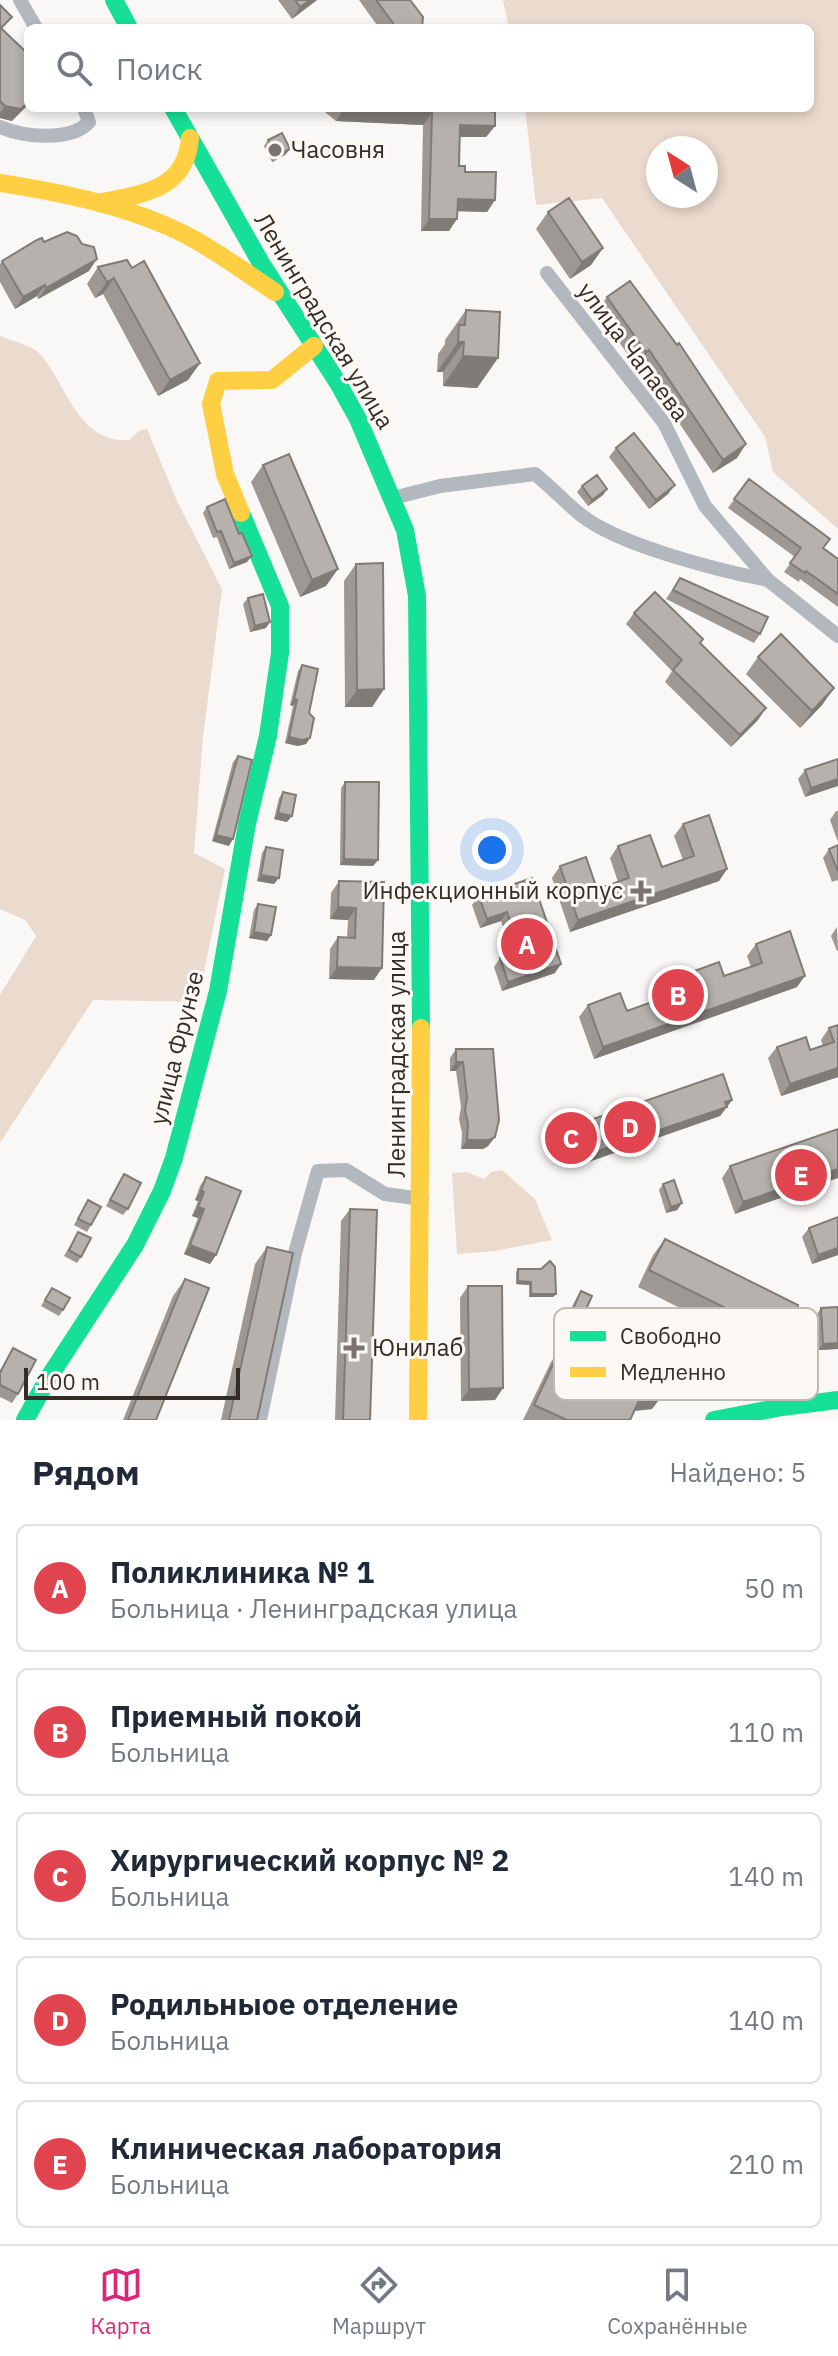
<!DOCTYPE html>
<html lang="ru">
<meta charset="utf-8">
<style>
:root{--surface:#fff;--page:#f6f6f7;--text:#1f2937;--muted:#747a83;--line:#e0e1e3;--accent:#db2777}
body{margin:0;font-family:"IBM Plex Sans",sans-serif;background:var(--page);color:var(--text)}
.compass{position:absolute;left:646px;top:136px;width:72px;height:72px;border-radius:50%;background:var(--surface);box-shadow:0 4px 12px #0003;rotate:324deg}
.scale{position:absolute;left:24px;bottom:20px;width:216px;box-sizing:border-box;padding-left:8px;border:4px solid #352c25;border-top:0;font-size:22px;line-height:28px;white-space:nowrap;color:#352c25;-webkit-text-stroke:6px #fcf8f4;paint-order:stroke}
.you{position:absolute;left:492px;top:850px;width:28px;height:28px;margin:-20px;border:6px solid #fff;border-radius:50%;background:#1a73e8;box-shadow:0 0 0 12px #1a73e833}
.badge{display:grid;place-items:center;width:52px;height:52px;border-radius:50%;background:var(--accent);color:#fff;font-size:26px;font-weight:700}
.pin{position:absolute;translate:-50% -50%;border:4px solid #fff;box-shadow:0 2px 8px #0006}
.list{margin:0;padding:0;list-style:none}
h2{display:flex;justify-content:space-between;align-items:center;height:104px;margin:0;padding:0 32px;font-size:34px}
h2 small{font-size:26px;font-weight:400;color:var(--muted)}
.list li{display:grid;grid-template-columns:52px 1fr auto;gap:24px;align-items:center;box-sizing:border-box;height:128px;margin:0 16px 16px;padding:0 16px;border:2px solid var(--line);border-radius:12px}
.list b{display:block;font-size:30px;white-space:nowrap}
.list p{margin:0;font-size:26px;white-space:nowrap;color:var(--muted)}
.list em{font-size:26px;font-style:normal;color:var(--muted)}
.icon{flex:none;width:44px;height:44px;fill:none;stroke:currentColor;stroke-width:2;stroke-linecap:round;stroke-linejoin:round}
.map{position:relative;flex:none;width:838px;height:1420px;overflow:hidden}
.search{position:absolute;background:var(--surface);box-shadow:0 4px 12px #0003;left:24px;right:24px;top:24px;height:88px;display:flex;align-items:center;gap:20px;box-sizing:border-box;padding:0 28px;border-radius:12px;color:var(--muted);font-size:30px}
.sheet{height:824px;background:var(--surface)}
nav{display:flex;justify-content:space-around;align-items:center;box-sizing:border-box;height:112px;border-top:2px solid var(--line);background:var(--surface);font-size:22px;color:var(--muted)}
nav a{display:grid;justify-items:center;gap:4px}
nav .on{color:var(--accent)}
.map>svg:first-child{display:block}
.forest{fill:#ebdbce;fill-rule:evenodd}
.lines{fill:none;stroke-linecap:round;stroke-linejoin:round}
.street{stroke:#b2b8bd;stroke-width:14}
.fast{stroke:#16e098;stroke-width:18}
.slow{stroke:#ffcf43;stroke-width:18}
.wall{fill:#9d9894}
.shaded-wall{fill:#7f7c78}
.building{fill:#b6b1ac;stroke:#7f7c78;stroke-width:2}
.poi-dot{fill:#7a736e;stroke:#fcf8f4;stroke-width:3}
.labels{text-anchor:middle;stroke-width:6;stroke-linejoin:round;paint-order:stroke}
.poi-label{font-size:24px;fill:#352c25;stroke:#fcf8f4;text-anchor:start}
.street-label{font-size:24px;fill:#352c25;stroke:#fcf8f4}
.key{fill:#fcf8f4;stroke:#c0bbb6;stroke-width:2}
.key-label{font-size:22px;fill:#352c25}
</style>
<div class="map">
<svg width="838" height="1420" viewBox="0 0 838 1420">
<rect width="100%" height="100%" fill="#faf8f6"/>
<!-- forest -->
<path class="forest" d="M503,0H838V529L773,472L765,437L602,198L536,205L525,108H810V28H509ZM658,148H706V196H658Z
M0,336C11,341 32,345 40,354C67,384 77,443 129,440L139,431L147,429L177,501L222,589L203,737L194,853L225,869L198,1002L93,1000L0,1143V995L36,936L25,920L0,909Z
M502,1170L535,1199L552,1240L495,1251L457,1254L452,1173L467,1172L484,1179L491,1172Z"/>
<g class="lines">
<!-- street -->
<path class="street" d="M20,0L36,28
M0,127C23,137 71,142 89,122L84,108
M547,273L664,423L705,506L768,580L838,636
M393,498L440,486L535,474C551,487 565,502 581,515C618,545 720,571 768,580
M260,1420L295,1253L318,1171L346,1170L385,1194L422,1199"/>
<!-- fast -->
<path class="fast" d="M114,0L129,28
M173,108L261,263L338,383L358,419L405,530L417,596L421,1028
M25,1420L49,1377L135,1245L162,1191L174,1158L218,991L247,824L268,736L280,653V606L241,513
M714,1420L782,1407L838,1400"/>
<!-- slow -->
<path class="slow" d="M0,183C63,193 129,206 186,235C217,251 246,273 275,292
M98,203C141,194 186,191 190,138
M241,513L225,474L211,404L218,381L272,380L314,346
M418,1420L421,1028"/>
</g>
<!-- wall -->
<path class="wall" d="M278,0H317L292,19Z
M359,0H410L422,28H379Z
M0,5L3,30L12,121L0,118Z
M320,108H489L488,111L495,126L486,137H460L459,166L495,200L487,212L457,211L449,231H421L423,125L336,121Z
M268,140L290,149L285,155L272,162L264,146Z
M548,212L603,248L591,265L570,279L536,229Z
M44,242L89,271L38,299L37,296L15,309L0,282V264L2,261Z
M98,267L132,268L200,363L188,380L158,396L103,294L95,298L87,284Z
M607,297L677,345L737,458L713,473L639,364L636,366L597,311Z
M466,310L498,358L477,388L443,386V372H437L438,354L445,344V340Z
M616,448L668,494L649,509L609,457Z
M263,465L326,586L300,597L251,482Z
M749,479L823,548L838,559V607L800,579L799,582L784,572L795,557L728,508Z
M582,486L607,489L603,495L588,506L577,492Z
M207,507L247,562L229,569L217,537L213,538L203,513Z
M356,564L384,689L372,707H345L344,581Z
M680,578L760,634L754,643L666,599Z
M248,598L266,628L250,632L243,604Z
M634,613L700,643L758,720L731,747L665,682L672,671L626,624Z
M758,657L834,688L822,705L800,728L746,674Z
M302,665L309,713L310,738L306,744L298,746L285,743L293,706L290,705L298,671Z
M238,756L229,846L212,841L233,762Z
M838,759L805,797L798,779L805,770Z
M345,782L378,860L373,866L340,865L341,788Z
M283,792L287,822L274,819L279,798Z
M836,811H838V842L830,820Z
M683,824L727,869L719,881L570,932L552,878L560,866L597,889L618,882L610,858L618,846L662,867L683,860L674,836Z
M838,845V882L837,880L832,882L823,858L829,849Z
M266,847L274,884L257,881L262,853Z
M532,878L555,973L502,991L494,967L500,958L512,954L501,921L480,928L472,905L479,896Z
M339,881L384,882L374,980L329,979L330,949L338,937H347L348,920L330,919L331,893Z
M258,904L271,935L267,941L249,938L254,910Z
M837,927L838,950L837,951L831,936Z
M756,944L797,987L594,1059L579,1017L588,1005L627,1011L655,1001L653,994L661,983L724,976L751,967L747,956Z
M838,1025V1077L781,1096L768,1058L777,1047L810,1050L823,1046L821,1040L829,1028Z
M456,1049H493L495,1137L488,1146L483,1149H461L462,1133L459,1119L461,1107L456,1071H450V1058Z
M732,1100L720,1116L571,1168L560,1137L567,1128Z
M838,1129L735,1214L722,1178L730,1166Z
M124,1174L128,1209L123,1215L106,1206Z
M206,1177L216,1255L210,1264L184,1254L198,1218L192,1216L198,1201L195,1200L200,1186Z
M663,1184L682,1203L677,1210L666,1213L659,1190Z
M88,1200L91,1225L87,1232L74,1225Z
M350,1209L370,1420H335L341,1221Z
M838,1217V1255L812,1264L802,1237L809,1228Z
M78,1232L81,1257L77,1263L64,1256Z
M665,1239L786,1338L774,1355L638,1287L653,1255Z
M267,1247L257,1420H221L255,1264Z
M518,1269L556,1294L553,1297H529V1285L516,1284V1272Z
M185,1279L156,1420H123L173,1296Z
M468,1286L503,1388L495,1400L461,1401L460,1298Z
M52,1288L63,1310L59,1316L41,1306Z
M581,1291L583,1316L579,1322L567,1317L577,1297Z
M838,1307V1349L818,1350L817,1314L821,1308Z
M562,1345L664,1393L652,1409L635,1411L630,1420H523L551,1362Z
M13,1348L18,1394L12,1403L0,1397V1370Z"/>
<!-- shaded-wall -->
<path class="shaded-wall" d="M310,0H317L292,19L300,7Z
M28,102V105L12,121L0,118V113L5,106Z
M344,109L432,113L423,125L336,121Z
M460,125L495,126L486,137H452Z
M290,149L285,155L272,162L276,155Z
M458,199L495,200L487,212L449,211Z
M429,219H457L449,231H421Z
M603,248L591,265L570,279L582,262Z
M97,259L89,271L38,299L46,288Z
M114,278L103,294L95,298L107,282Z
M45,285L37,296L15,309L23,297Z
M458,342H464L443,372H437Z
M649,350L639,364L636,366L646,352Z
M463,356L498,358L477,388L443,386Z
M200,363L188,380L158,396L170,380Z
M746,444L737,458L713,473L723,460Z
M675,485L668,494L649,509L656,500Z
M607,489L603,495L588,506L592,500Z
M252,556L247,562L229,569L234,563Z
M338,569L326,586L300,597L312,580Z
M270,622L266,628L250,632L255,626Z
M834,688L822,705L800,728L812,711Z
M384,689L372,707H345L357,690Z
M294,699L297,700L293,706L290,705Z
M766,708L758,720L731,747L740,735Z
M289,737L310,738L306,744L298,746L285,743Z
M838,779V786L805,797L811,788Z
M278,813L292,816L287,822L274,819Z
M216,835L233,839L229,846L212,841Z
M344,859L378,860L373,866L340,865Z
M727,869L719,881L570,932L578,920Z
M261,875L279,878L274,884L257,881Z
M338,907L356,908L348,920L330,919Z
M507,912L501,921L480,928L487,919Z
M254,932L271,935L267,941L249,938Z
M561,964L555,973L502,991L508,982Z
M337,967L382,968L374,980L329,979Z
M805,976L797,987L594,1059L603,1047Z
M456,1062H463L456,1071H450Z
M838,1068V1077L781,1096L790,1084Z
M732,1100L720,1116L571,1168L577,1158Z
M495,1137L488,1146L483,1149H461L467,1140Z
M838,1169V1178L735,1214L743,1202Z
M201,1191L204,1192L198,1201L195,1200Z
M682,1203L677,1210L666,1213L671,1207Z
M198,1207L204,1209L198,1218L192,1216Z
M190,1245L216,1255L210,1264L184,1254Z
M838,1248V1255L812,1264L818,1255Z
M518,1281L531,1282L529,1285L516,1284Z
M531,1294H556L553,1297H529Z
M838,1343V1349L818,1350L823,1344Z
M503,1388L495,1400L461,1401L469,1389Z
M664,1393L652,1409L631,1411L642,1394Z"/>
<!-- building -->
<path class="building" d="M295,0H310L300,7Z
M376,0H410L423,17L422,28H393V23Z
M0,5L12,17L1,28L28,54V102L21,109L5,106L0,101Z
M343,108H489L488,111L495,112V126L460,125L459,166H465V172H496L495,200L458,199L457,219H429L432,113L344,109Z
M282,133L290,149L276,155L268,140Z
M569,198L603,248L582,262L548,212Z
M67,232L77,236L82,244L94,247L97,259L46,288L45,285L23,297L2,261L37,240L42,238L44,242Z
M127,260L132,268L144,261L200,363L170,380L114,278L107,282L98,267Z
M630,281L677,345L679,343L746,444L723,460L649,350L646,352L607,297Z
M466,310L500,312L498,358L463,356L464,342H458L459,325H465Z
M634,433L675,485L656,500L616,448Z
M289,454L338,569L312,580L263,465Z
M597,475L607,489L592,500L582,486Z
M749,479L830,539L823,548L838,559V594L806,571L805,573L790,563L801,548L734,499Z
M225,499L239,534L242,533L252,556L234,563L221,531L217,532L207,507Z
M383,563L384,689L357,690L356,564Z
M680,578L768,617L760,634L673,590Z
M655,592L703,639L700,643L766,708L740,735L673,670L682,660L634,613Z
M263,594L270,622L255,626L248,598Z
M781,634L834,688L812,711L758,657Z
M302,665L318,669L309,713L314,718L310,738L302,740L289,737L297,700L294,699Z
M238,756L252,760L233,839L216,835Z
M838,759V779L811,788L805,770Z
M345,782H379L378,860L344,859Z
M283,792L296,795L292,816L278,813Z
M709,815L727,869L578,920L560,866L586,857L597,889L629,878L618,846L650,835L662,867L694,856L683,824Z
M838,845V872L829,849Z
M266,847L283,850L279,878L261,875Z
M532,878L561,964L508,982L500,958L521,951L507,912L487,919L479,896Z
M339,881L384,882L382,968L337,967L338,937L355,938L356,908L338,907Z
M258,904L276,907L271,935L254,932Z
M790,931L805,976L603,1047L588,1005L620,993L627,1011L666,997L661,983L719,962L724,976L762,963L756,944Z
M838,1025V1068L790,1084L777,1047L806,1037L810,1050L834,1042L829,1028Z
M456,1049H493L499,1120L495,1137L489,1140H467L468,1124L465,1110L467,1098L463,1062H456Z
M723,1074L732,1100L725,1102L727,1107L577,1158L567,1128Z
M838,1129V1169L743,1202L730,1166Z
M124,1174L141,1183L128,1209L110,1200Z
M206,1177L241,1191L216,1255L190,1245L204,1209L198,1207L204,1192L201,1191Z
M674,1180L682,1203L671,1207L663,1184Z
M88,1200L101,1207L91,1225L78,1219Z
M350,1209L377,1210L370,1420H343Z
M838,1217V1248L818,1255L809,1228Z
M78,1232L91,1238L81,1257L69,1250Z
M665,1239L798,1305L796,1320L786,1338L649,1270Z
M267,1247L293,1253L257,1420H229Z
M550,1261L555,1267L556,1294H531V1282L518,1281V1269H541Z
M185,1279L209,1288L156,1420H128Z
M468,1286H502L503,1388L469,1389Z
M52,1288L70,1298L63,1310L45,1300Z
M581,1291L592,1296L583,1316L572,1311Z
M838,1307V1343L823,1344L821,1308Z
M562,1345L664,1393L642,1394L630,1420H567L534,1405Z
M13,1348L36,1360L18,1394L0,1385V1373Z"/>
<!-- markers -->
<g class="poi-dot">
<circle cx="275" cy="150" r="8"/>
<path d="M637 879h8v8h8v8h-8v8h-8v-8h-8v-8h8z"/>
<path d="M350 1336h8v8h8v8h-8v8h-8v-8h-8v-8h8z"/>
</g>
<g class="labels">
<!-- poi labels -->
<g class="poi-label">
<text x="291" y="158">Часовня</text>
<text x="623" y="899" text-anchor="end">Инфекционный корпус</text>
<text x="372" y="1356">Юнилаб</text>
</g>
<!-- street labels -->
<g class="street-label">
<text transform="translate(324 321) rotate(59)" y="8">Ленинградская улица</text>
<text transform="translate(633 352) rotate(53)" y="8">улица Чапаева</text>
<text transform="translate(177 1048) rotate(-76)" y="8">улица Фрунзе</text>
<text transform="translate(397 1054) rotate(-90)" y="8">Ленинградская улица</text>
</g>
</g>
<!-- legend -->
<rect x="554" y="1308" width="264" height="92" rx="12" class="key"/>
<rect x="570" y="1331" width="36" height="10" fill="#16e098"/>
<rect x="570" y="1367" width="36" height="10" fill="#ffcf43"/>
<g class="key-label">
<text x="620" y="1344">Свободно</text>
<text x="620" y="1380">Медленно</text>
</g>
</svg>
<svg class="compass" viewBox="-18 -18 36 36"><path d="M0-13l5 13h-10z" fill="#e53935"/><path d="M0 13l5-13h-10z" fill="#747a83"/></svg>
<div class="scale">100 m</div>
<div class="you"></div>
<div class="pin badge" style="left:527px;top:944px;background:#e0444e">A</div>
<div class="pin badge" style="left:678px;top:995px;background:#e0444e">B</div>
<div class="pin badge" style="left:571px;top:1138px;background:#e0444e">C</div>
<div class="pin badge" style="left:630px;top:1127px;background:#e0444e">D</div>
<div class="pin badge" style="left:801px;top:1175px;background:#e0444e">E</div>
<div class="search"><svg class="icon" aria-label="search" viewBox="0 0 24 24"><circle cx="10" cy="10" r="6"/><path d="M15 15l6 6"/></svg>Поиск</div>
</div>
<section class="sheet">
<h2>Рядом<small>Найдено: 5</small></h2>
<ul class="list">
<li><span class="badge" style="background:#e0444e">A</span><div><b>Поликлиника № 1</b><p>Больница · Ленинградская улица</p></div><em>50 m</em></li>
<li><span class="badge" style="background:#e0444e">B</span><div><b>Приемный покой</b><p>Больница</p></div><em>110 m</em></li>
<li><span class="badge" style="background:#e0444e">C</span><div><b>Хирургический корпус № 2</b><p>Больница</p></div><em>140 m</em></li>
<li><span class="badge" style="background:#e0444e">D</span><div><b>Родильныое отделение</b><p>Больница</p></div><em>140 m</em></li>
<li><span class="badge" style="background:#e0444e">E</span><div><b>Клиническая лаборатория</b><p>Больница</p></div><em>210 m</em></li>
</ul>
</section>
<nav>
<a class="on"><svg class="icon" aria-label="map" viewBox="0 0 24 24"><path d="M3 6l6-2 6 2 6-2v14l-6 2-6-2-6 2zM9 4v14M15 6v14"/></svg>Карта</a>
<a><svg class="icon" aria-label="directions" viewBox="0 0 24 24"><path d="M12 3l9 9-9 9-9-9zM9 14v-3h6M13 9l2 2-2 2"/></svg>Маршрут</a>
<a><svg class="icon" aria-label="saved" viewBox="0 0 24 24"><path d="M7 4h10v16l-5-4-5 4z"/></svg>Сохранённые</a>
</nav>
